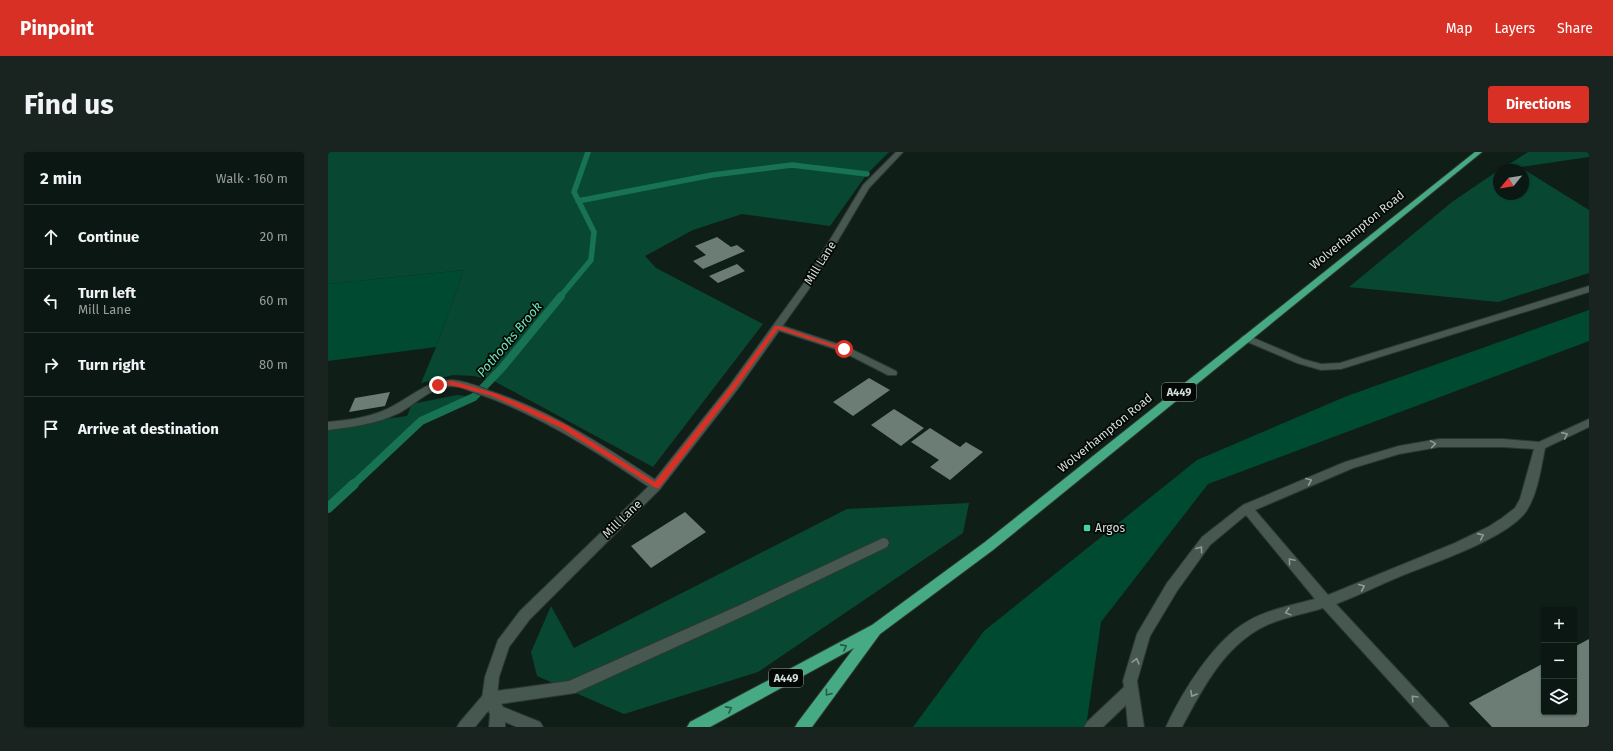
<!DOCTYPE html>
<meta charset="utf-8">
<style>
:root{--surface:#0b1712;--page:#192420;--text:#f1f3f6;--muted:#9a9f9f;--line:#2b3632;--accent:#d93025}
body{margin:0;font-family:"Fira Sans",sans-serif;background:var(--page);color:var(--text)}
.controls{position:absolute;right:12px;bottom:12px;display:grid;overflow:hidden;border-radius:4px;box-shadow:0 1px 3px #0004}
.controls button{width:36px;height:36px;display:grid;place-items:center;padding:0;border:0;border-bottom:1px solid var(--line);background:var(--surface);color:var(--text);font:20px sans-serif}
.compass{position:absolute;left:1165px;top:12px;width:36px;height:36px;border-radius:50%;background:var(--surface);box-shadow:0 1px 3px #0004;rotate:240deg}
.stop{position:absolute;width:12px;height:12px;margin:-9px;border:3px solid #d93025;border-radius:50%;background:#fff}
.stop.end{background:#d93025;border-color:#fff;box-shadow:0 1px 4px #0008}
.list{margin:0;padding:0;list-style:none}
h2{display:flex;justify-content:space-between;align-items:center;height:52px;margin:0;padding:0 16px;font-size:17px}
h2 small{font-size:13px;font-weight:400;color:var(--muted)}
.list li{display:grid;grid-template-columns:26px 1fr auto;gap:12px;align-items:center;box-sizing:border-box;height:64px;padding:0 16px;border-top:1px solid var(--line)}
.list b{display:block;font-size:15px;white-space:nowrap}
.list p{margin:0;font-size:13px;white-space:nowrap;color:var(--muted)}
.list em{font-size:13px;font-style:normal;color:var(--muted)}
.icon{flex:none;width:22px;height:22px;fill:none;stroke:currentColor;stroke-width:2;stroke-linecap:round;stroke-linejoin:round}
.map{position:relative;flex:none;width:1261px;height:575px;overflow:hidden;border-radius:4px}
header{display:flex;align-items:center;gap:24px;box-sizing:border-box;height:56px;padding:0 20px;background:var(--accent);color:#fff}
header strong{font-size:19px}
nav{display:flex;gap:22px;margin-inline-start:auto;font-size:14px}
.intro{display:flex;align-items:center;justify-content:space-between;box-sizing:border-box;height:96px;padding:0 24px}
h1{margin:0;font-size:28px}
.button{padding:10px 18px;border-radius:4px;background:var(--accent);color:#fff;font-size:14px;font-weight:700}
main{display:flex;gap:24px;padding:0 24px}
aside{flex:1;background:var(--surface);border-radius:4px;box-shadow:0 1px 3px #0004}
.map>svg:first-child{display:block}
.green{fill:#084832}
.forest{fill:#004a32}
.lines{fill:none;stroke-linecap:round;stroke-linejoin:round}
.stream-far2{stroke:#177353;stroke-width:5.5}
.stream-far1{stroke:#177353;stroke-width:8}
.stream{stroke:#177353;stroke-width:10}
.building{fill:#6b7d74}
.service-casing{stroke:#2f3733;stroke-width:2}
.minor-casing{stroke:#2f3733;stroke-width:2}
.trunk-casing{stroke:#2f3733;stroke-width:2}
.service{fill:#475850;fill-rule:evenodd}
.minor{fill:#475850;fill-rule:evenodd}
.trunk{fill:#46ab84;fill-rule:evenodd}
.oneway{stroke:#8e9c95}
.oneway2{stroke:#245944}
.route{fill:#d93025}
.poi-dot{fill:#45d49f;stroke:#030705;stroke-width:1.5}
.labels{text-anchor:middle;stroke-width:3.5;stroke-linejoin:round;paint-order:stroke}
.shield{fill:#030705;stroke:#969e9a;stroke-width:1}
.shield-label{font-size:11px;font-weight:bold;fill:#d5dfda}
.street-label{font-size:12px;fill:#d5dfda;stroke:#030705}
.poi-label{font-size:12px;fill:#d5dfda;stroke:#030705;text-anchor:start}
.water-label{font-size:13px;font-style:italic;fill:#6ee2b2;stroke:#030705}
</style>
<header>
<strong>Pinpoint</strong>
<nav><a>Map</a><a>Layers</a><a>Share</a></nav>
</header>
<div class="intro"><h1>Find us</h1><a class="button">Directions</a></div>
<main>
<aside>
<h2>2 min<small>Walk · 160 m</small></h2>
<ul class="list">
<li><svg class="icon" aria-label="ahead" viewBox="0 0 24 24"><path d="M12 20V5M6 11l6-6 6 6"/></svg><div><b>Continue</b></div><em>20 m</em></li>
<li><svg class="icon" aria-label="left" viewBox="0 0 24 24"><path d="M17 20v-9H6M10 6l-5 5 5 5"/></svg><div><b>Turn left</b><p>Mill Lane</p></div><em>60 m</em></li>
<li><svg class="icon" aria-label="right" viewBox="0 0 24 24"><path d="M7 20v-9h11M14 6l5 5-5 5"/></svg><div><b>Turn right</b></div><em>80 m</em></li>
<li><svg class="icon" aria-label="arrive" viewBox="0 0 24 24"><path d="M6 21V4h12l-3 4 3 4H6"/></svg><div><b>Arrive at destination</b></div></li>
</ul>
</aside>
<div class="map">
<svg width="1261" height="575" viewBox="0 0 1261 575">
<rect width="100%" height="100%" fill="#0f1f18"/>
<!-- green -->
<path class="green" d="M0,0H561L539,22L502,74L414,62L365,78L317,104L328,116L435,172L325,315L166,229L146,224L125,223L93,231L108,195L136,118L0,132Z
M1200,0H1261V5L1192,15L1261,58V121L1170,150L1021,135L1124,50L1171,18V42H1195V18H1172Z
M129,243L146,245L93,269L0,356V275L79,264L84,252Z
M641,351L635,381L430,520L296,562L209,524L203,500L223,454L246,496L519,357Z"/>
<!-- forest -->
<path class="forest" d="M136,118L108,195L0,209V132Z
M1261,158V189L880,332L773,470L758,575H585L656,479L869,308L1019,244Z"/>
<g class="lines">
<!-- stream-far2 -->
<path class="stream-far2" d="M250,49L384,23L464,13L539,22
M232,145L263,108L266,80L246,40L260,0"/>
<!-- stream-far1 -->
<path class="stream-far1" d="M25,333L93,269L146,245L174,216L233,144"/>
<!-- stream -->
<path class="stream" d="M0,356L26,332"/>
</g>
<!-- building -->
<path class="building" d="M389,85L403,95L409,93L417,99L375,117L365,109L378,103L367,94Z
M409,112L417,119L390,131L381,124Z
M541,226L562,238L525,264L505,250Z
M62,240L57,254L21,260L27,246Z
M566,257L596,276L573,294L543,273Z
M602,276L632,295L638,290L655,300L622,328L602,315L611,308L583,290Z
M357,360L378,380L323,416L303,394Z
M1261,487V575H1164L1141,551L1216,511V560H1246V495Z"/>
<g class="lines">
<!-- service casing -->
<g class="service-casing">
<path id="service" d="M449,172L519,195L568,219L569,221L568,223H560L513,199L446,177L444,175L446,173Z
M124,228C137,229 150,234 162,239C224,259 278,295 332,331L334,334L332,337L328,338L324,337C269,300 214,264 151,242C140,238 128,232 116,235C99,239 86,253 71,261C48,272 24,275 0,278V270C19,268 39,266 57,258C80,248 98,228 124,228Z
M1261,267V275L1217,296C1213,316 1210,340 1199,358C1181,386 1105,411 1073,424C1051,433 1030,444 1008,452L1118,570L1121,575H1103L995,456C977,462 957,465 939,473C897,492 875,536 854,575H838C854,540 886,488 920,469C941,457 965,453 987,447L918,363L882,393L849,439L822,484L809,529L816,575H800L798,553L775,575H756L759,570L796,535L795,529L809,482L839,431L874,385L915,353L1017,310L1071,294L1111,287H1175L1211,290ZM1111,295H1175L1206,297L1192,347L1187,356L1174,366L1160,375L1127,391L1000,443L927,358L1025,316L1071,302Z
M555,386L559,387L561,391L559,395L420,462L247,541L165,553L147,575H129L132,570L156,542L161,540L241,529L410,454Z"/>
</g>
<!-- minor casing -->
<g class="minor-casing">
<path id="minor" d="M568,0H575L541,36L483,134L409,238L332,337L202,467L181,495L171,525L169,545L175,555L212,570L215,575H189L177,570V575H161L162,562L154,547L157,525L170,488L192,459L324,331L401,234L476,131L535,33Z
M1261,134V140L1013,217L993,218L969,211L915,188L913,186L915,184H921L975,207L993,212L1012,211Z"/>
</g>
<!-- trunk casing -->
<g class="trunk-casing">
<path id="trunk" d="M1147,0H1154L665,398L552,482L484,575H467L470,570L526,496L382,575H359L362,570L544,473L657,390Z"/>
</g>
<!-- service -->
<use href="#service" class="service"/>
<!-- minor -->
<use href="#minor" class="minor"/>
<!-- trunk -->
<use href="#trunk" class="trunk"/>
</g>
<!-- one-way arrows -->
<defs><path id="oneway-chevron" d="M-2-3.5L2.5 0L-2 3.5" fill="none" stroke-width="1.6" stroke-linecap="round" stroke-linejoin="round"/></defs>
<g class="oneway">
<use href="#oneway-chevron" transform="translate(1237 283) rotate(-24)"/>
<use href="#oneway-chevron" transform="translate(1105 292) rotate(-9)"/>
<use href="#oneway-chevron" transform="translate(981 329) rotate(-22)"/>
<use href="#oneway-chevron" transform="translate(1153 384) rotate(-24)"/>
<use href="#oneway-chevron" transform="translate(872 397) rotate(-53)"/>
<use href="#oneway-chevron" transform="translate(963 409) rotate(-130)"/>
<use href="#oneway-chevron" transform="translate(1034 435) rotate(-23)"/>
<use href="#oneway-chevron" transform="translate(960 460) rotate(165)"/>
<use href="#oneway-chevron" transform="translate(808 509) rotate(-75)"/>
<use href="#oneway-chevron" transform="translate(865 542) rotate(119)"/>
<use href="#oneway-chevron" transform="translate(1086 546) rotate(-133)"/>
</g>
<g class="oneway2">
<use href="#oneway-chevron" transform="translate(516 495) rotate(-28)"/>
<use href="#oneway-chevron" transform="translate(500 541) rotate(127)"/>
<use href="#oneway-chevron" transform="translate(401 557) rotate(-28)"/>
</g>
<!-- route -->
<path class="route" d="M447,174H451L519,197L514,198L450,177L407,237L331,336H328L233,276L195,258L164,244L131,235L122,233L110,235L107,233L122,229L132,231L169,242L200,255L238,273L327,330L403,234Z"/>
<!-- markers -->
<rect class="poi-dot" x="755" y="372" width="8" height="8" rx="2"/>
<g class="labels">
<!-- shield labels -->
<g class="shield">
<rect x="834" y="231" width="34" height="18" rx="3"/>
<rect x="441" y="517" width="34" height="18" rx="3"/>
</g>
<g class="shield-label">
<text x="851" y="244">A449</text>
<text x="458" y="530">A449</text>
</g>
<!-- street labels -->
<g class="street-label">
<text transform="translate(1029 78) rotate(-39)" y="4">Wolverhampton Road</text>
<text transform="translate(492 111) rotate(-58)" y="4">Mill Lane</text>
<text transform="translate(777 281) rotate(-39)" y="4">Wolverhampton Road</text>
<text transform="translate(294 367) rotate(-44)" y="4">Mill Lane</text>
</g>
<!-- poi labels -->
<g class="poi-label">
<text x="767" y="380">Argos</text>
</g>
<!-- water labels -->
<g class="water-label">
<text transform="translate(181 187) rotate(-50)" y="5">Pothooks Brook</text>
</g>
</g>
</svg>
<div class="controls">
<button>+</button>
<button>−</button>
<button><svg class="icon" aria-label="layers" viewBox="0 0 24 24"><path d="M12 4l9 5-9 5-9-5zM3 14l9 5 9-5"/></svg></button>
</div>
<svg class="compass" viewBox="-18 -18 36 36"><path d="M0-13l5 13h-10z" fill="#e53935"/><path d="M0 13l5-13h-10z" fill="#9a9f9f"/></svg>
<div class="stop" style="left:516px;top:197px"></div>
<div class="stop end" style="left:110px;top:233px"></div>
</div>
</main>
